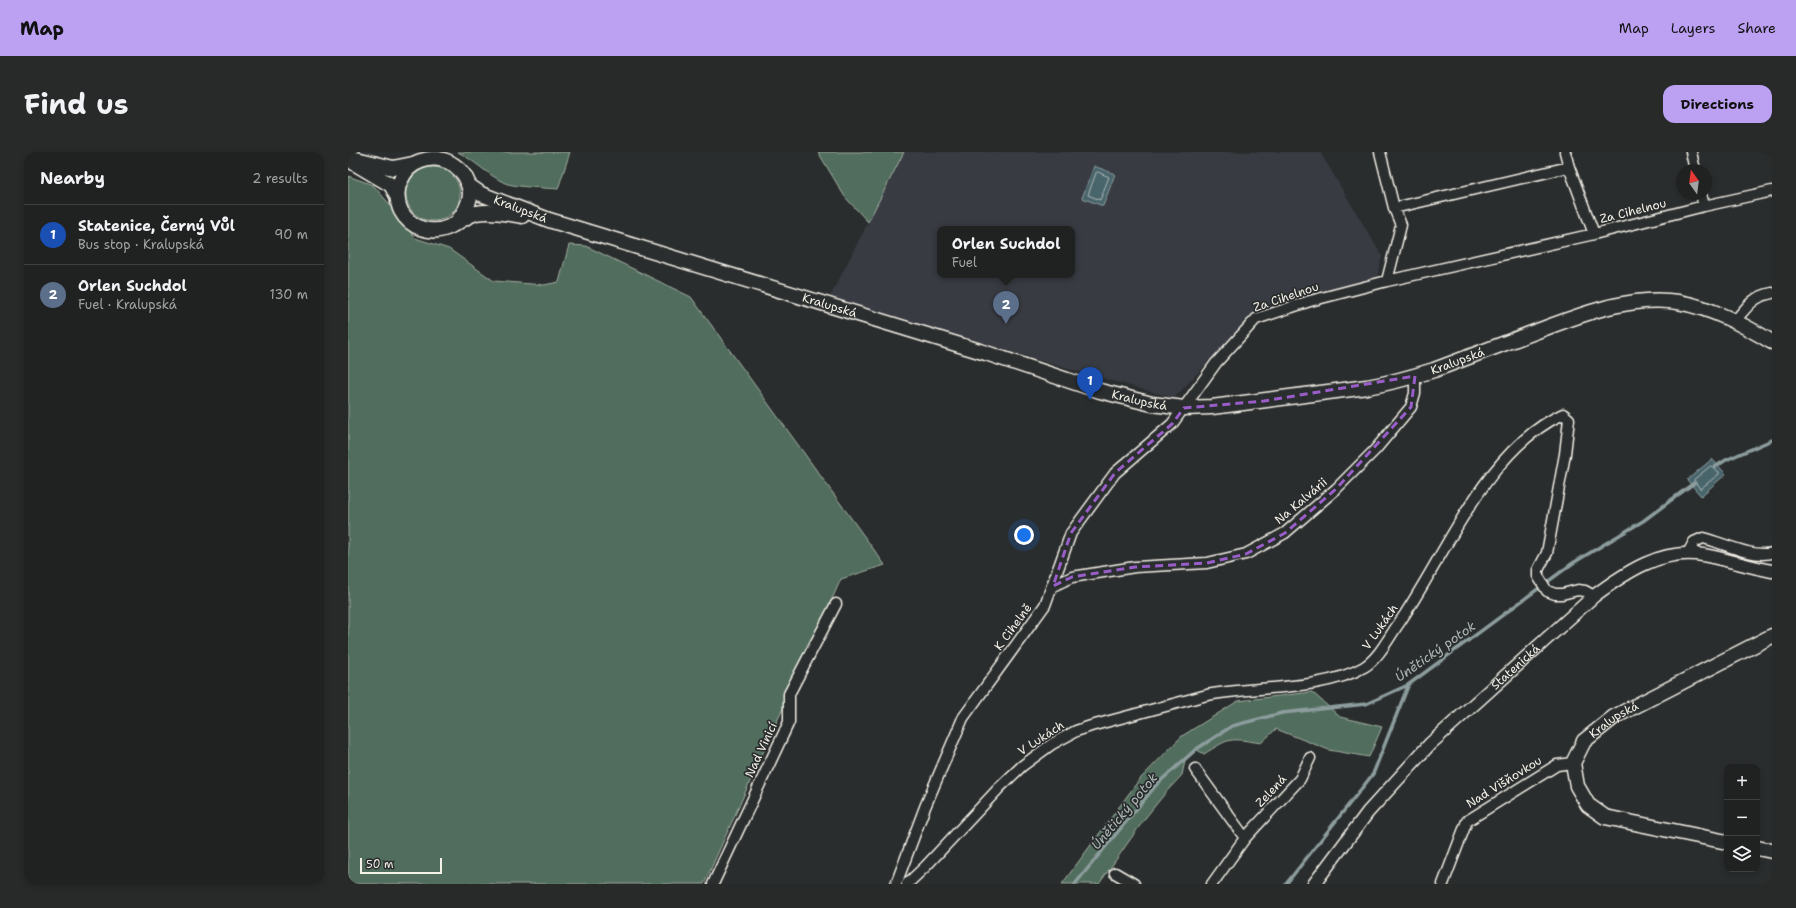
<!DOCTYPE html>
<meta charset="utf-8">
<style>
:root{--surface:#202222;--page:#282a2a;--text:#f1f3f6;--muted:#a2a4a5;--line:#3d3f40;--accent:#bca0f2}
body{margin:0;font-family:"Shantell Sans",sans-serif;background:var(--page);color:var(--text)}
.controls{position:absolute;right:12px;bottom:12px;display:grid;overflow:hidden;border-radius:8px;box-shadow:0 2px 6px #0003}
.controls button{width:36px;height:36px;display:grid;place-items:center;padding:0;border:0;border-bottom:1px solid var(--line);background:var(--surface);color:var(--text);font:20px sans-serif}
.compass{position:absolute;left:1328px;top:12px;width:36px;height:36px;border-radius:50%;background:var(--surface);box-shadow:0 2px 6px #0003;rotate:346deg}
.scale{position:absolute;left:12px;bottom:10px;width:82px;box-sizing:border-box;padding-left:4px;border:2px solid #f4f1e8;border-top:0;font-size:11px;line-height:14px;white-space:nowrap;color:#f4f1e8;-webkit-text-stroke:3px #2a2d2e;paint-order:stroke}
.you{position:absolute;left:676px;top:383px;width:14px;height:14px;margin:-10px;border:3px solid #fff;border-radius:50%;background:#1a73e8;box-shadow:0 0 0 6px #1a73e833}
.badge{display:grid;place-items:center;width:26px;height:26px;border-radius:50%;background:var(--accent);color:#fff;font-size:13px;font-weight:700}
.pin{position:absolute;translate:-50% -33px;filter:drop-shadow(0 1px 2px #0008)}
.pin::after{content:'';position:absolute;top:21px;width:14px;height:12px;background:inherit;clip-path:polygon(0 0,100% 0,50% 100%)}
.popup{position:absolute;left:589px;top:74px;width:138px;height:52px;box-sizing:border-box;display:grid;place-content:center;border-radius:8px;background:var(--surface);filter:drop-shadow(0 1px 3px #0005);font-size:13px;white-space:nowrap;color:var(--muted)}
.popup b{font-size:15px;color:var(--text)}
.popup::after{content:'';position:absolute;left:50%;top:100%;margin-left:-8px;border:8px solid transparent;border-top-color:var(--surface)}
.list{margin:0;padding:0;list-style:none}
h2{display:flex;justify-content:space-between;align-items:center;height:52px;margin:0;padding:0 16px;font-size:17px}
h2 small{font-size:13px;font-weight:400;color:var(--muted)}
.list li{display:grid;grid-template-columns:26px 1fr auto;gap:12px;align-items:center;box-sizing:border-box;height:60px;padding:0 16px;border-top:1px solid var(--line)}
.list b{display:block;font-size:15px;white-space:nowrap}
.list p{margin:0;font-size:13px;white-space:nowrap;color:var(--muted)}
.list em{font-size:13px;font-style:normal;color:var(--muted)}
.icon{flex:none;width:22px;height:22px;fill:none;stroke:currentColor;stroke-width:2;stroke-linecap:round;stroke-linejoin:round}
.map{position:relative;flex:none;width:1424px;height:732px;overflow:hidden;border-radius:12px}
header{display:flex;align-items:center;gap:24px;box-sizing:border-box;height:56px;padding:0 20px;background:var(--accent);color:#111}
header strong{font-size:19px}
nav{display:flex;gap:22px;margin-inline-start:auto;font-size:14px}
.intro{display:flex;align-items:center;justify-content:space-between;box-sizing:border-box;height:96px;padding:0 24px}
h1{margin:0;font-size:28px}
.button{padding:10px 18px;border-radius:12px;background:var(--accent);color:#111;font-size:14px;font-weight:700}
main{display:flex;gap:24px;padding:0 24px}
aside{flex:1;background:var(--surface);border-radius:12px;box-shadow:0 2px 6px #0003}
.map>svg:first-child{display:block}
.built{fill:#383b42;fill-rule:evenodd}
.green{fill:#516d5d;stroke:#a2afa2}
.water{fill:#48656c;stroke:#8d9d9e}
.lines{fill:none;stroke-linecap:round;stroke-linejoin:round}
.shore{stroke:#afb9b6;stroke-width:1}
.stream{stroke:#8d9d9e;stroke-width:3.5}
.minor-casing{stroke:#f4f1e8;stroke-width:13}
.tertiary-casing{stroke:#f4f1e8;stroke-width:15}
.secondary-casing{stroke:#f4f1e8;stroke-width:17}
.minor{stroke:#2a2d2e;stroke-width:10}
.tertiary{stroke:#2a2d2e;stroke-width:12}
.secondary{stroke:#2a2d2e;stroke-width:14}
.marked{fill:none;stroke:#995dc9;stroke-width:3;stroke-dasharray:8 5;stroke-linejoin:round}
.labels{text-anchor:middle;stroke-width:3.5;stroke-linejoin:round;paint-order:stroke}
.street-label{font-size:12px;fill:#f4f1e8;stroke:#2a2d2e}
.water-label{font-size:13px;font-style:italic;fill:#afb9b6;stroke:#2a2d2e}
</style>
<header>
<strong>Map</strong>
<nav><a>Map</a><a>Layers</a><a>Share</a></nav>
</header>
<div class="intro"><h1>Find us</h1><a class="button">Directions</a></div>
<main>
<aside>
<h2>Nearby<small>2 results</small></h2>
<ul class="list">
<li><span class="badge" style="background:#1a4fb4">1</span><div><b>Statenice, Černý Vůl</b><p>Bus stop · Kralupská</p></div><em>90 m</em></li>
<li><span class="badge" style="background:#5c6f8a">2</span><div><b>Orlen Suchdol</b><p>Fuel · Kralupská</p></div><em>130 m</em></li>
</ul>
</aside>
<div class="map">
<svg width="1424" height="732" viewBox="0 0 1424 732">
<rect width="100%" height="100%" fill="#2a2d2e"/>
<filter id="ink" filterUnits="userSpaceOnUse"><feTurbulence type="fractalNoise" baseFrequency=".025" numOctaves="2"/><feDisplacementMap in="SourceGraphic" scale="8" xChannelSelector="R" yChannelSelector="G"/><feConvolveMatrix kernelMatrix="1 2 1 2 8 2 1 2 1" color-interpolation-filters="sRGB"/></filter>
<g filter="url(#ink)">
<!-- built -->
<path class="built" d="M556,0H972L1034,104L1029,125L913,155L826,246L710,214L482,145ZM592,77H724V123H592Z"/>
<!-- green -->
<path class="green" d="M110,0H222L210,37C199,36 166,35 157,31C140,23 127,9 110,0Z
M470,0H556L520,70L497,45Z
M58 42a27 27 0 1 1 54 0a27 27 0 1 1-54 0Z
M0,24L25,33L44,55L67,86L101,97L146,129L196,133L211,130L221,93L238,94L343,145L537,413L493,427L356,732H0Z
M964,540L992,565L1034,575L1021,605L981,598L928,577L913,591C881,586 883,585 856,602L849,598L837,609L834,623L819,639L798,665L751,732H714L791,628L834,584L890,549Z"/>
<!-- water -->
<path class="water" d="M746,14L767,22L755,54L734,46Z
M1364,307L1378,322L1353,344L1339,328Z"/>
<g class="lines">
<!-- shore -->
<path class="shore" d="M750,20L761,25L752,48L740,43L748,21Z
M1363,314L1371,320V322L1352,337L1346,328Z"/>
<!-- stream -->
<path class="stream" d="M1367,315L1378,308L1424,288
M727,732L809,632L847,598L884,574L934,561L1018,552L1060,533L1225,411L1295,369L1346,331
M938,732L1025,622L1060,534"/>
<!-- minor casing -->
<g class="minor-casing">
<path id="minor" d="M1032,0L1046,56L1053,73L1039,129
M1217,0L1221,15L1246,82
M1343,0L1347,18
M1353,42L1356,54
M1046,56L1221,15
M1387,169C1400,154 1404,145 1424,141
M1340,401L1346,390L1355,386C1376,391 1403,406 1424,401
M705,434L724,425L787,415L859,411L898,402L937,381L988,337L1027,298L1063,255L1067,241V224
M847,617L897,686
M767,721L786,732
M365,732L441,570V542L488,452
M548,732L577,655L615,566L697,453L723,381L767,321L824,272L868,211L908,167L962,149L1039,129L1246,82L1356,54L1424,39
M559,732L577,715L652,635L674,614L704,592L728,579L743,574L859,543C905,534 975,539 1016,515C1031,506 1041,485 1051,471C1098,403 1138,297 1215,262L1221,267L1217,302L1199,401L1190,418V424L1199,439L1207,442H1214L1230,438L1237,439L1246,444
M864,732L897,686L952,627L962,606
M1095,732L1119,669L1209,613L1225,611"/>
</g>
<!-- tertiary casing -->
<g class="tertiary-casing">
<g id="tertiary">
<path id="s1" d="M966,732L1020,660L1082,592L1246,444C1278,420 1314,396 1355,403C1378,407 1401,415 1424,419"/>
</g>
</g>
<!-- secondary casing -->
<g class="secondary-casing">
<g id="secondary">
<path d="M0,5L45,16L65,12"/>
<path d="M6,11L43,33L49,44"/>
<path id="s2" d="M120,33L133,42L201,68L638,201L752,239L804,252L836,256L864,255L1019,235C1042,231 1064,225 1086,218C1124,204 1162,189 1200,175C1240,160 1287,143 1330,150C1364,156 1394,172 1424,190"/>
<path d="M109,70C115,62 121,54 122,43C122,18 96,0 73,9C63,12 56,20 52,30C48,38 49,51 53,59C62,76 83,83 101,75C110,71 118,64 128,61C142,58 159,61 174,64"/>
<path id="s3" d="M1379,690L1257,665L1240,653L1229,634L1225,611L1236,589L1266,565L1424,484"/>
<path d="M1409,696L1424,699"/>
</g>
</g>
<!-- minor -->
<use href="#minor" class="minor"/>
<!-- tertiary -->
<use href="#tertiary" class="tertiary"/>
<!-- secondary -->
<use href="#secondary" class="secondary"/>
</g>
</g>
<!-- marked area -->
<path class="marked" d="M1067,224L1063,255L988,337L937,381L898,402L859,411L787,415L724,425L705,434L723,381L767,321L824,272L836,256L916,249Z"/>
<g class="labels">
<!-- street labels -->
<g class="street-label">
<text dy="4" stroke="none"><textPath href="#s2" startOffset="58">Kralupská</textPath></text>
<text transform="translate(1285 59) rotate(-14)" y="4">Za Cihelnou</text>
<text transform="translate(938 145) rotate(-19)" y="4">Za Cihelnou</text>
<text dy="4" stroke="none"><textPath href="#s2" startOffset="382">Kralupská</textPath></text>
<text dy="4" stroke="none"><textPath href="#s2" startOffset="1030">Kralupská</textPath></text>
<text dy="4" stroke="none"><textPath href="#s2" startOffset="706">Kralupská</textPath></text>
<text transform="translate(953 349) rotate(-40)" y="4">Na Kalvárii</text>
<text transform="translate(665 475) rotate(-54)" y="4">K Cihelně</text>
<text transform="translate(1032 475) rotate(-55)" y="4">V Lukách</text>
<text dy="4" stroke="none"><textPath href="#s1" startOffset="297">Statenická</textPath></text>
<text dy="4" stroke="none"><textPath href="#s3" startOffset="252">Kralupská</textPath></text>
<text transform="translate(693 586) rotate(-33)" y="4">V Lukách</text>
<text transform="translate(413 598) rotate(-65)" y="4">Nad Vinicí</text>
<text transform="translate(1156 630) rotate(-32)" y="4">Nad Višňovkou</text>
<text transform="translate(923 639) rotate(-47)" y="4">Zelená</text>
</g>
<!-- water labels -->
<g class="water-label">
<text transform="translate(1087 499) rotate(-35)" y="5">Únětický potok</text>
<text transform="translate(776 659) rotate(-50)" y="5">Únětický potok</text>
</g>
</g>
</svg>
<div class="controls">
<button>+</button>
<button>−</button>
<button><svg class="icon" aria-label="layers" viewBox="0 0 24 24"><path d="M12 4l9 5-9 5-9-5zM3 14l9 5 9-5"/></svg></button>
</div>
<svg class="compass" viewBox="-18 -18 36 36"><path d="M0-13l5 13h-10z" fill="#e53935"/><path d="M0 13l5-13h-10z" fill="#a2a4a5"/></svg>
<div class="scale">50 m</div>
<div class="you"></div>
<div class="pin badge" style="left:742px;top:248px;background:#1a4fb4">1</div>
<div class="pin badge" style="left:658px;top:172px;background:#5c6f8a">2</div>
<div class="popup"><b>Orlen Suchdol</b>Fuel</div>
</div>
</main>
